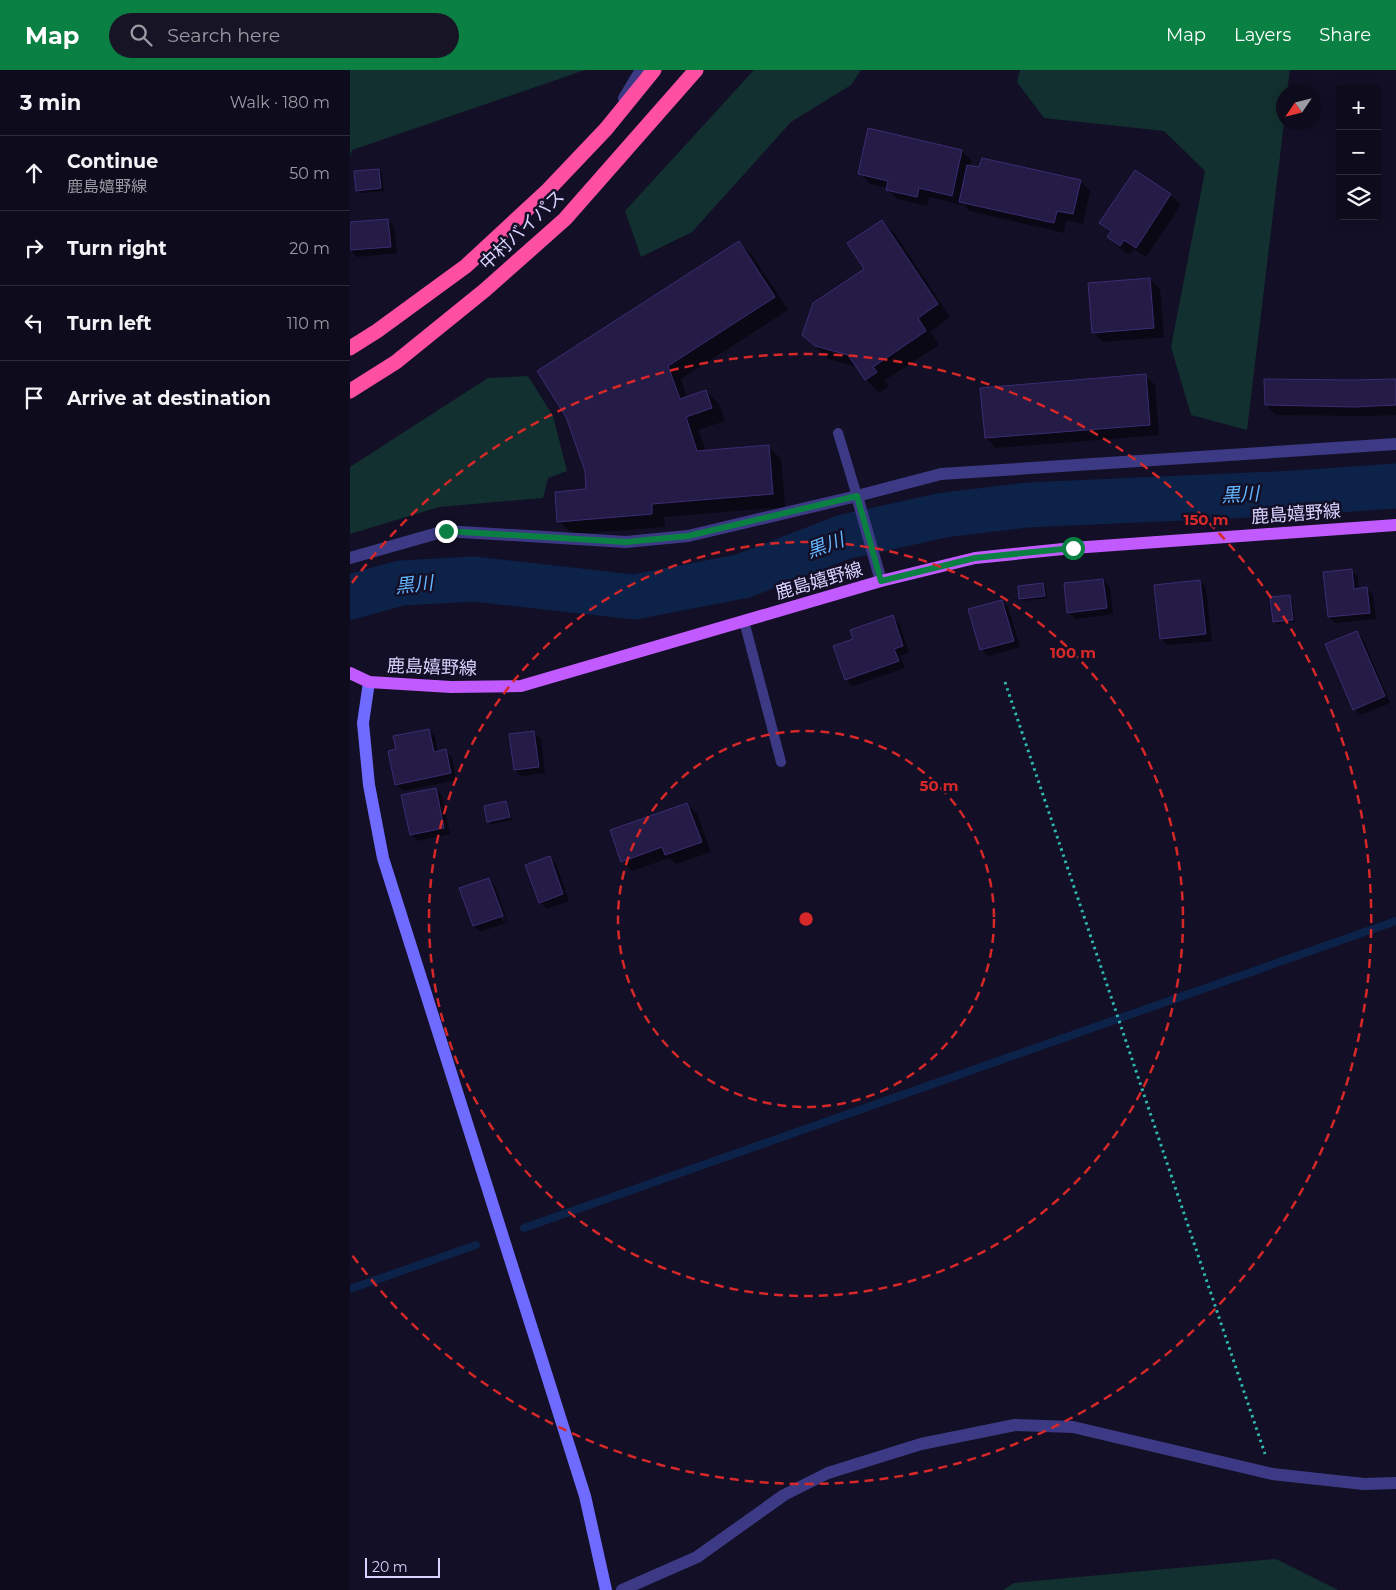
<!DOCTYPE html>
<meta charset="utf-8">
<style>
:root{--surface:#0e0b1c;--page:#171425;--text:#f1f3f6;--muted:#9b9ba3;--line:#2e2b3b;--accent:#0b8043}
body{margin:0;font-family:Montserrat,"Noto Sans JP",sans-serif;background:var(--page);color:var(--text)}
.controls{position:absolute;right:15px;top:15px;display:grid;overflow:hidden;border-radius:5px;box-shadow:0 2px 12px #0003}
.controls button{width:45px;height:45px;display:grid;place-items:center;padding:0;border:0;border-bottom:1px solid var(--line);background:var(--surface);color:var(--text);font:25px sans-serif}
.compass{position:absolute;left:926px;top:15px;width:45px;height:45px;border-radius:50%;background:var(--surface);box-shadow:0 2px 12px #0003;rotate:235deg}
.scale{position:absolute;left:15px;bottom:12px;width:75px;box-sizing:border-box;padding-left:5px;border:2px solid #d9d4ff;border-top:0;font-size:14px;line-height:18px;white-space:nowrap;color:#d9d4ff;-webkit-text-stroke:4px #130f26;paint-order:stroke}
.stop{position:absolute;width:15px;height:15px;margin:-11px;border:4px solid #0b8043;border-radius:50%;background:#fff}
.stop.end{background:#0b8043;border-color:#fff;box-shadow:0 1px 5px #0008}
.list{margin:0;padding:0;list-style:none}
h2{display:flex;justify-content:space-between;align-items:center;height:65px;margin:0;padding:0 20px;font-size:21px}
h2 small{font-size:16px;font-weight:400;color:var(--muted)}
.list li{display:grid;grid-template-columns:32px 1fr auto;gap:15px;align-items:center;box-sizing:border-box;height:75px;padding:0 20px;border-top:1px solid var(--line)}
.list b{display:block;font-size:19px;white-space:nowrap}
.list p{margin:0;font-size:16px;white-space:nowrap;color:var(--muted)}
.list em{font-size:16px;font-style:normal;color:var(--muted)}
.icon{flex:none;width:28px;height:28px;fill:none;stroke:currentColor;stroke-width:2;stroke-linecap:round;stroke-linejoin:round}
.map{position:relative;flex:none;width:1046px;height:1520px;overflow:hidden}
header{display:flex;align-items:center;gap:30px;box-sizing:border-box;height:70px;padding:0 25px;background:var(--accent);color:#fff}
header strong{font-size:24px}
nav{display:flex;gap:28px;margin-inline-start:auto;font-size:18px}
.search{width:350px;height:45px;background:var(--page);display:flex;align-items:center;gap:12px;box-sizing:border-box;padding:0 18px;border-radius:28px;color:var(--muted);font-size:19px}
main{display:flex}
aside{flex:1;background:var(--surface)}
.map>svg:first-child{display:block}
.green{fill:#12302f}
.shadow{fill:#0007;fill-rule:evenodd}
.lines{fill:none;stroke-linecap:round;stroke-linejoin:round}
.stream{stroke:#0c2248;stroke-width:8}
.river{stroke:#0c2248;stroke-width:45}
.building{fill:#241b47;stroke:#3b2d73}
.path{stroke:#2fb8b0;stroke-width:3;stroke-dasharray:2.5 4;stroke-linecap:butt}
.lane{stroke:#3d3a85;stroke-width:10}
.street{stroke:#3d3a85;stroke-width:12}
.secondary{stroke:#6f6bff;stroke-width:12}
.primary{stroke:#c25bff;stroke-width:12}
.highway{stroke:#ff4fa3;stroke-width:15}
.route{stroke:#0b8043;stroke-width:6}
.ring{fill:none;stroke:#d62828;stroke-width:2.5;stroke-dasharray:9 6}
.labels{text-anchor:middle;stroke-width:5;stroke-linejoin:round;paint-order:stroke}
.street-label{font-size:18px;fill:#d9d4ff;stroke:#130f26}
.water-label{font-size:19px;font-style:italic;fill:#62b6ff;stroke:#130f26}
.centre{fill:#d62828;stroke:#130f26;stroke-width:2.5}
.ring-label{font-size:15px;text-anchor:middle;font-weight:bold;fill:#d62828;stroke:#130f26;stroke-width:5;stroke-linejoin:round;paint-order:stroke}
</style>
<header>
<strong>Map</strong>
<div class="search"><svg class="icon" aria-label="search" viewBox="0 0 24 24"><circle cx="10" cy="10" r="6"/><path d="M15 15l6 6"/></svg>Search here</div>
<nav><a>Map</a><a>Layers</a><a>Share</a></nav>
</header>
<main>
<aside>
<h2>3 min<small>Walk · 180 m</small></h2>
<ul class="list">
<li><svg class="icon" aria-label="ahead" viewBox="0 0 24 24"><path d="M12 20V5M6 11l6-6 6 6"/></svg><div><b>Continue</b><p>鹿島嬉野線</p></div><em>50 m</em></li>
<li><svg class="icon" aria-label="right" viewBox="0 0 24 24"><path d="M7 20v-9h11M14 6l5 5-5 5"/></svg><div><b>Turn right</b></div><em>20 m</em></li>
<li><svg class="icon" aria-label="left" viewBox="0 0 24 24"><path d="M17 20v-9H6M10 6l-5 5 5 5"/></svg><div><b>Turn left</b></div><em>110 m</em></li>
<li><svg class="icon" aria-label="arrive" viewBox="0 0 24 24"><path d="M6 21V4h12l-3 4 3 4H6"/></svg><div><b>Arrive at destination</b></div></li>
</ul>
</aside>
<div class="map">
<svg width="1046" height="1520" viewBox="0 0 1046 1520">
<rect width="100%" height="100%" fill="#130f26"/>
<!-- green -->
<path class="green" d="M0,0H235L2,80L0,87Z
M404,0H511L501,15L441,52L342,162L291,187L275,141Z
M670,0H940L937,22H934V53L897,360L841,345L821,277L855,101L814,61L694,48L667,12Z
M178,306L203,346L217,401L198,408L193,428L89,437L0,464V397L138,308Z
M926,1489L988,1520H653L664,1513Z"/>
<!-- shadow -->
<path class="shadow" d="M612,81L622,91L620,97L730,111L740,121L733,154L716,150L714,163L620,141L612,133V135L579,127L577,136L547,129L537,119L538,118L520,114L510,104Z
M29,100L32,103L34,121L10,123L7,120Z
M785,101L821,125L831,135L796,187L784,179L780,185L768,177L758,167L761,164L751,153Z
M38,150L44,157L47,183L7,187L0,180V153Z
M532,151L545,164L600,247L580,262L589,275L535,310L539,316L529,323L516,309L507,297L479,289L453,265L516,199Z
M389,172L402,185L438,240L331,309L337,328L356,321L369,334L375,351L348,360L356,381L418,376L431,389L435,437L314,447L315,457L222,464L209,451L238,420Z
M800,209L810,219L814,267L753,272L743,262Z
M795,305L805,315L809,365L646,378L636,368Z
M1046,311V345L1015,346L926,345L916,334Z
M1001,500L1008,507L1009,520L1017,519L1023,525L1026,549L986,553L979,547Z
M753,510L760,517L763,544L725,549L718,542Z
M850,511L856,518L862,571L818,575L811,569L805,516Z
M693,514L696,517L697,528L673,531L670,528Z
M939,526L942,529L945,552L927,554L924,551Z
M652,531L658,537L670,577L638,586L632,580Z
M542,547L549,553L559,582L550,586L555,598L503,616L496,610Z
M1007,562L1013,569L1040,633L1011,645L1004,639Z
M78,660L85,666L88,682L95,681L102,687L106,710L53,721L46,714L47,680Z
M184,663L191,669L195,703L172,706L165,700Z
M85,719L92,726L100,764L68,771L61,764Z
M155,732L158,735L162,750L142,754L139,751Z
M337,734L347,744L361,782L326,794L319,788L282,801L272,791Z
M199,787L206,794L219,831L197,839L190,832Z
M139,809L145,816L158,852L130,862L124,856ZM140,815H143L156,851L153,852Z"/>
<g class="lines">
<!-- stream -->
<path class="stream" d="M174,1158L1046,851
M0,1219L126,1175"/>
<!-- river -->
<path class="river" d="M0,527L51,513L124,509L284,527L393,506L494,467L594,445L677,435L946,423L1046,416"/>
</g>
<!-- building -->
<path class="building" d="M518,58L612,80L602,126L569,118L567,127L536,120L538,111L508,104Z
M632,88L731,110L723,144L707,141L704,153L609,132L617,95L629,97Z
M29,99L31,118L6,121L4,101Z
M785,100L821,124L786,178L774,170L770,176L757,167L761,161L749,153Z
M38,149L41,177L0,180V152Z
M532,150L588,234L568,248L576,261L523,297L527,302L515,310L498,285L465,276L452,265L463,233L514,199L497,173Z
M389,171L425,227L318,296L330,329L356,320L362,338L336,347L347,381L419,375L423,424L302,434V444L207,452L205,422L236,419L235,401L216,347L187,301Z
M800,208L804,258L742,263L738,213Z
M796,304L800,355L635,368L630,318Z
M914,309L1003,310L1046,309V335L1004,337L915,335Z
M1002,499L1004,519L1017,517L1020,543L978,547L973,502Z
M753,509L757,538L717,543L714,513Z
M850,510L856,564L810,569L804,515Z
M693,513L695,526L669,529L668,516Z
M940,525L943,550L923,552L920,527Z
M652,530L664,571L630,580L618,539Z
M543,545L553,576L544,579L549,591L495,610L483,576L503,569L500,560Z
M1007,561L1035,626L1003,640L975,574Z
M79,659L84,682L96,679L101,703L45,715L38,681L46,679L43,666Z
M184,661L189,697L164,700L159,664Z
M86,718L94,758L60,765L51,725Z
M156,731L160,747L137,752L134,736Z
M337,733L352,772L315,785L312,777L271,792L260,760Z
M200,786L213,824L189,833L175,795Z
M139,808L153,846L123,856L109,818Z"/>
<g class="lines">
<!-- path -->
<path class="path" d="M655,612L915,1384"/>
<!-- lane -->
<path class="lane" d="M488,363L507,426
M394,551L431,692"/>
<!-- street -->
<path class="street" d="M274,28L291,0
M507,426L531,511
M0,488L95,461L276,472L338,466L507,426L591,404L1046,374
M272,1520L347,1487L434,1425L478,1403L571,1374L665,1355L723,1357L922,1404L1014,1414L1046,1413"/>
<!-- secondary -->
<path class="secondary" d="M19,612L13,653L19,715L33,788L235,1426L256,1520"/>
<!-- primary -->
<path class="primary" d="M0,603L19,612L101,617L171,616L531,511L625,488L723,478L1046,455"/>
<!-- highway -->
<path class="highway" d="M0,278L27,261L116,196L198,120L256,59L304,0
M0,321L46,292L135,220L215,149L346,0"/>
</g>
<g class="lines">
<!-- route -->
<path class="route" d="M96,461L276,472L338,466L507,426L531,511L625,488L723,478"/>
</g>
<!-- distance rings -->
<g class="ring">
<circle cx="456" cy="849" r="188"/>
<circle cx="456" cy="849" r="377"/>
<path d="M2 513A565 565 0 1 1 2 1185"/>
</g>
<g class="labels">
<!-- street labels -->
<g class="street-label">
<text transform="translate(172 160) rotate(-43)" y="6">中村バイパス</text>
<text transform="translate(946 444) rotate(-4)" y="6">鹿島嬉野線</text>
<text transform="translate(469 511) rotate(-16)" y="6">鹿島嬉野線</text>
<text transform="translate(82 597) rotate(2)" y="6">鹿島嬉野線</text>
</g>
<!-- water labels -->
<g class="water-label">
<text transform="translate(890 424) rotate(-3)" y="7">黒川</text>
<text transform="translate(475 475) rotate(-20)" y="7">黒川</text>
<text transform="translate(64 514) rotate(-6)" y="7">黒川</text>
</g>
</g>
<circle cx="456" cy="849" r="8" class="centre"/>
<g class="ring-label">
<text x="856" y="455">150 m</text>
<text x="723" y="588">100 m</text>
<text x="589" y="721">50 m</text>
</g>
</svg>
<div class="controls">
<button>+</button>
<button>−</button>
<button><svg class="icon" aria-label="layers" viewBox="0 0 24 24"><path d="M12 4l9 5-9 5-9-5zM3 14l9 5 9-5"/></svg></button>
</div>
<svg class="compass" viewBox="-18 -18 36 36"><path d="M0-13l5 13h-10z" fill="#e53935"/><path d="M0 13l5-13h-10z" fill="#9b9ba3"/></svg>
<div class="scale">20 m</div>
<div class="stop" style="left:723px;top:478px"></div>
<div class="stop end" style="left:96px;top:461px"></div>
</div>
</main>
